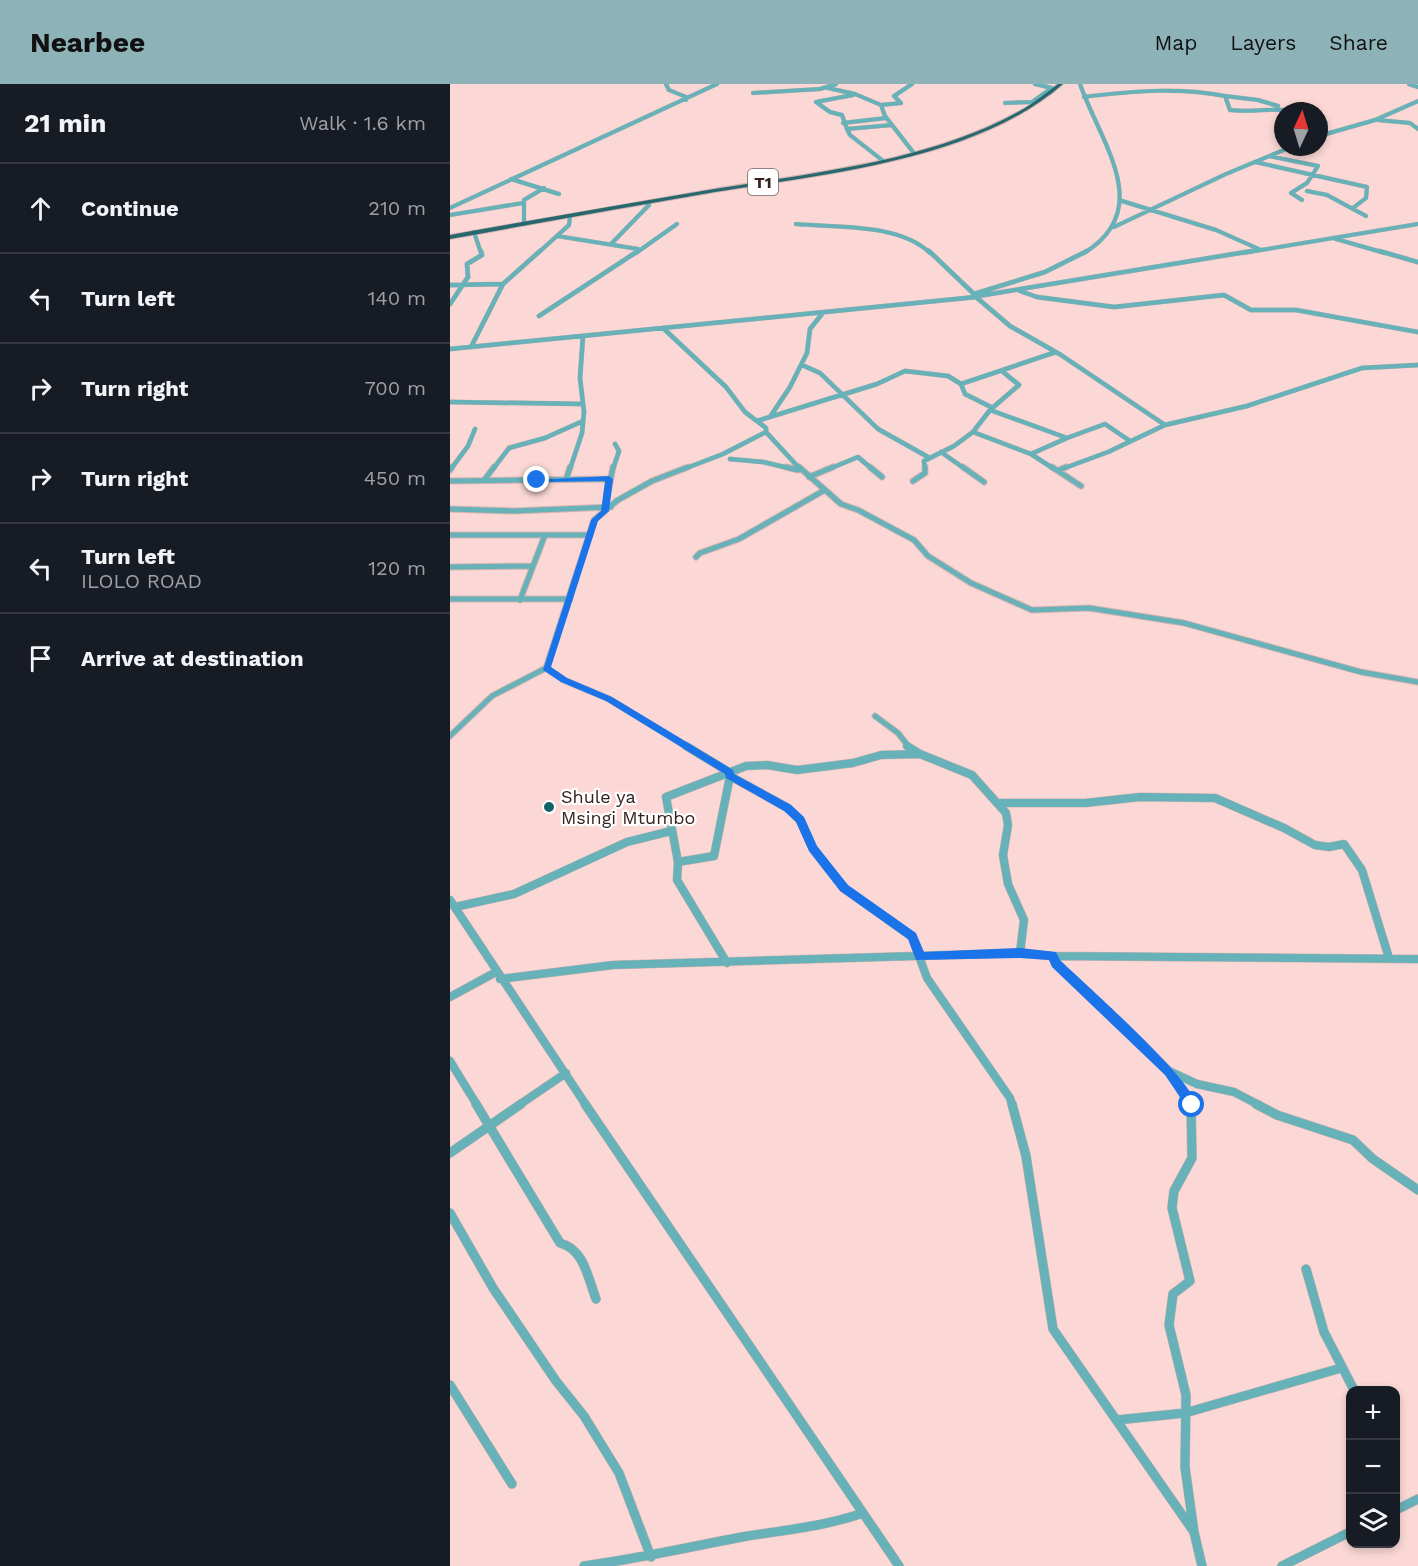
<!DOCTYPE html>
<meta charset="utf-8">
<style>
:root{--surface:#171b24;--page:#20242c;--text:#f1f3f6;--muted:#9ea1a6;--line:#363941;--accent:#8db2b7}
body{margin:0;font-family:"Work Sans",sans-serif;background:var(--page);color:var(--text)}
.controls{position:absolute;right:18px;bottom:18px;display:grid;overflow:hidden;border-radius:12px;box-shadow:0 3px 9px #0003}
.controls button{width:54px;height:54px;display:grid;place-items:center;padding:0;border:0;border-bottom:2px solid var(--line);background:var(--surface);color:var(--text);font:30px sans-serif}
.compass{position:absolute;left:824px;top:18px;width:54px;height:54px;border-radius:50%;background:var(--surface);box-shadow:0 3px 9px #0003;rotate:4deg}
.stop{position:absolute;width:18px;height:18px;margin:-14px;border:4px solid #1a73e8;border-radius:50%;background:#fff}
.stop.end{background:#1a73e8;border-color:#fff;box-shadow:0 2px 6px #0008}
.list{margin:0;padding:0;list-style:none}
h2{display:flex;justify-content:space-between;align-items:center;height:78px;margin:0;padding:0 24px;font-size:26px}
h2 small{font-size:20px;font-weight:400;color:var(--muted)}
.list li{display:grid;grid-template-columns:39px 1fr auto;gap:18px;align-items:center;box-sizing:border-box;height:90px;padding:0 24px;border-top:2px solid var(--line)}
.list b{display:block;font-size:22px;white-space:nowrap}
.list p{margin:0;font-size:20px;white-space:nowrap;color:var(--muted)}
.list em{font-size:20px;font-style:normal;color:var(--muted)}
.icon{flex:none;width:33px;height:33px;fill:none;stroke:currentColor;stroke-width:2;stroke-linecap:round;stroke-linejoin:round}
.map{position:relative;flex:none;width:968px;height:1482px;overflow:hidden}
header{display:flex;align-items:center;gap:36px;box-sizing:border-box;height:84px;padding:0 30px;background:var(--accent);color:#111}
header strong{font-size:28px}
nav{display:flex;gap:33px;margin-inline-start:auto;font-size:21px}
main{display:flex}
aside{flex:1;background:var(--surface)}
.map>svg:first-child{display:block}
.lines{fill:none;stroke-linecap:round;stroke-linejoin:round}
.minor-far4-casing{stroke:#d4b3b1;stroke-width:4.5}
.minor-far3-casing{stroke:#d4b3b1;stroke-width:5}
.minor-far2-casing{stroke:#d4b3b1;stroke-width:7}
.minor-far1-casing{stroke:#d4b3b1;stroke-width:9}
.minor-casing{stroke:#d4b3b1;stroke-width:10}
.highway-casing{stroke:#d4b3b1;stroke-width:2}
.minor-far4{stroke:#67b1b8;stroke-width:4}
.minor-far3{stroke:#67b1b8;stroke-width:4.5}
.minor-far2{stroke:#67b1b8;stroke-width:5}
.minor-far1{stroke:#67b1b8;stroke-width:8}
.minor{stroke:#67b1b8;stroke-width:9}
.highway{fill:#26686e;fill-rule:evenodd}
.route{fill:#1a73e8}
.poi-dot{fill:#13636a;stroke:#fff;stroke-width:2}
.labels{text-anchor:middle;stroke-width:4.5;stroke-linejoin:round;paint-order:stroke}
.shield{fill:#fff;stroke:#726463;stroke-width:1.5}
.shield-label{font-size:16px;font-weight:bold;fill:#362120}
.poi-label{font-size:18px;fill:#362120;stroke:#fff;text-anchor:start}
</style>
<header>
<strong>Nearbee</strong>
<nav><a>Map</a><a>Layers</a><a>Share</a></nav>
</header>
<main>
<aside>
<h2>21 min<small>Walk · 1.6 km</small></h2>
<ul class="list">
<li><svg class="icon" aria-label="ahead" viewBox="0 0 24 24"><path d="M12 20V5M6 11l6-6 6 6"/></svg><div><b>Continue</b></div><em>210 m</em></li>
<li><svg class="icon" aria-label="left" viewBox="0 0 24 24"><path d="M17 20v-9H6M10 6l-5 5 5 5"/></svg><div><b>Turn left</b></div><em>140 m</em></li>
<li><svg class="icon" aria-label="right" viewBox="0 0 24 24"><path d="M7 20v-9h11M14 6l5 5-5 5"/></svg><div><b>Turn right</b></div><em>700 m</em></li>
<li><svg class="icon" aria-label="right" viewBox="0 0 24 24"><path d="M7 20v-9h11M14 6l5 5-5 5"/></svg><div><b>Turn right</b></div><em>450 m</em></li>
<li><svg class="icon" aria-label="left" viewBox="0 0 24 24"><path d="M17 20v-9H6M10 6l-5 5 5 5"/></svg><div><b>Turn left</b><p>ILOLO ROAD</p></div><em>120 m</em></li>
<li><svg class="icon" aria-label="arrive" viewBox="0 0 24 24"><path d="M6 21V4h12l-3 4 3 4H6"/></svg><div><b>Arrive at destination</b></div></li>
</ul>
</aside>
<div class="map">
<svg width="968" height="1482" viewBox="0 0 968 1482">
<rect width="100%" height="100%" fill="#fbd8d5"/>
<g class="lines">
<!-- minor-far4 casing -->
<g class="minor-far4-casing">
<path id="minor-far4" d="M216,0L219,6L236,13V16
M630,0C650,58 706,125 634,169
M959,0L968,3
M378,4L405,10L431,21L435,32L463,68
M303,9L370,5L386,0
M775,12L808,16L828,22
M634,13C681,7 728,3 775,12L780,26C803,29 820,23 842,27
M555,19L582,18L602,4L585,0
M431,21L451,19L444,12L462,0
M928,36L960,39L968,45
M869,37L876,39
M393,39L436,34
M397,45L392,31L380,28L366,18L403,11
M869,52L925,36L968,17
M819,72L868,82L857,99L841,109L852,116
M432,76L400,51L397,45L442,41
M805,78L917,103L916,114L903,124
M61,95L109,110
M857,107L877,111L916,132
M672,117L766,146L811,166
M0,124L267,0
M0,131L73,119
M74,140V116L94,104
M346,140C388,144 449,139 480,169
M664,143L776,90L841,63
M24,148L31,169
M107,152L188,165
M886,155L935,169
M161,160L199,121L197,119
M88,169L119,141L120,132
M186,169L227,140
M793,169L968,140"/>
</g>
<!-- minor-far3 casing -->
<g class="minor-far3-casing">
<path id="minor-far3" d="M479,167L524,210
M929,167L968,178
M0,201L53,200
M570,207L587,213L664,223L774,211L801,226H846L968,248
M528,212L802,167
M526,213L560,242L611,271L715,341
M0,220L18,193L17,180L32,171L31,167
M89,232L188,167
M213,244L276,303L295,328L316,344V348L273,370L234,385
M21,263L53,200L90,167
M0,265L526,213L524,210L595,188L637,167
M352,281L370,289L428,345L478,373
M511,300L515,310L543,324
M0,318L133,320
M540,326L617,354L655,340L680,357
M320,333L340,303L357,269L360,245L372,230
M307,337L427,300L455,287L498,292L511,300L606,268
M316,348L350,385
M523,348L540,326L569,301L552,287
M491,368L515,385
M581,370L617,354
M280,375L313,378L343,385
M1,385L18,362L25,345
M43,385L59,364L95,354L133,337
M120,385L132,349L134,328L130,294L133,252
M163,385L169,367L165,360
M379,385L408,373L422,385
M475,385L474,377L504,362L523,348L581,370L604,385
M612,385L658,368L715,341L797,322L912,284L968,281"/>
</g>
<!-- minor-far2 casing -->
<g class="minor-far2-casing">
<path id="minor-far2" d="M336,383L348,386
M349,383L391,420L408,426L464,456L478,472L521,499L582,526L639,524L734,539L911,588L968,598
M420,383L432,393
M513,383L534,398
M602,383L631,402
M0,386L2,383
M609,386L616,383
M359,393L383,383
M35,395L44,383
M116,396L120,383
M0,397L159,395
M463,397L475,389V383
M0,425L64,427L161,423
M155,425L163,383
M0,451H140
M246,473L250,469L289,455L373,407
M0,483L83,482
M0,515H120
M70,516L95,451
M96,584L114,596L159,615L238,663
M425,632L448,649L459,663
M0,652L42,612L96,584L144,436L168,416L202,397L238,383"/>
</g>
<!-- minor-far1 casing -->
<g class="minor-far1-casing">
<path id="minor-far1" d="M236,662L279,688L280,692L338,724L350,736L363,765L394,804L462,853L477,894L560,1014L562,1021
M457,662L470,670L522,691L556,729L558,741L553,771L558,800L574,836L570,869
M549,719H635L690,713L765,714L834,744L865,761L879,763L894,760L912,786L939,874
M228,778L264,772L280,692
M0,816L136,1021
M5,823L64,810L177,758L221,747
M602,872L606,880L719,987L747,1000L784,1008L809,1021
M277,879L227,796L228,778L216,713L296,682L317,681L347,686L403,679L431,671L470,670
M50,895L163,881L570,869L602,872L968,875
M0,913L46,888
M0,977L27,1021
M719,987L742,1021
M69,1021L116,989"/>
</g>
<!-- minor casing -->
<g class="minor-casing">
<path id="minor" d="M26,1020L110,1159C134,1165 138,1194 146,1215
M135,1020L449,1482
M562,1020L576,1072L603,1245L744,1448
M741,1020L742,1074L724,1107L722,1124L740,1197L723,1210L719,1241L736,1311L735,1383L744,1448L752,1482
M806,1020L827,1031L903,1056L923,1075L968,1106
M0,1069L71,1020
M0,1129L43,1204L106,1297L134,1332L169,1389L201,1473
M856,1185L874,1248L904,1306
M0,1301L62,1400
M667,1336L735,1329L891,1284
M946,1426L968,1415
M134,1482C187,1475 239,1463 292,1453C333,1446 373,1443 413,1429
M832,1482L900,1448"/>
</g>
<!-- highway casing -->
<g class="highway-casing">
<path id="highway" d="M608,0H613C526,76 376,90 265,108C177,123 88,139 0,155V151C88,135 176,120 264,105C367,88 484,77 575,24C586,17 597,8 608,0Z"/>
</g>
<!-- minor-far4 -->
<use href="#minor-far4" class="minor-far4"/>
<!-- minor-far3 -->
<use href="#minor-far3" class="minor-far3"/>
<!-- minor-far2 -->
<use href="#minor-far2" class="minor-far2"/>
<!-- minor-far1 -->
<use href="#minor-far1" class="minor-far1"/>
<!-- minor -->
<use href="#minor" class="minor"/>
<!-- highway -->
<use href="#highway" class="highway"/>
</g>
<!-- route -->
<path class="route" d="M159,392L163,395L159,427L148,437L101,583L117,594L162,613L283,686L284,690L341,721L354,733L367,762L398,801L466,849L474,868L570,864L606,868L610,876C630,896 754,1004 746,1025H738L715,991L602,883L599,876L570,874L466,876L458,855L390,807L359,767L346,738L334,727L276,694L275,690L156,617L111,598L93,586L141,436L151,427L155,397L87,398L83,396Z"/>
<!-- markers -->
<circle class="poi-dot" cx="99" cy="723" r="6"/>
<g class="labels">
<!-- shield labels -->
<rect class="shield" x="298" y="85" width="30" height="26" rx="4.5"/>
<g class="shield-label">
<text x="313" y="104">T1</text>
</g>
<!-- poi labels -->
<g class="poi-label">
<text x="111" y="719">Shule ya<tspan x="111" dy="21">Msingi Mtumbo</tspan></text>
</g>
</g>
</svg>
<div class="controls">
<button>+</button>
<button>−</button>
<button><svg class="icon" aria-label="layers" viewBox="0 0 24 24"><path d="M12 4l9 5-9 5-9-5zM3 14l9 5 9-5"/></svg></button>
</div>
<svg class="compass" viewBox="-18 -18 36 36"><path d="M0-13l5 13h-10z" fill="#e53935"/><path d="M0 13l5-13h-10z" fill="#9ea1a6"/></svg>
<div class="stop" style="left:742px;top:1021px"></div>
<div class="stop end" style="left:87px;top:396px"></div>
</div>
</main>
